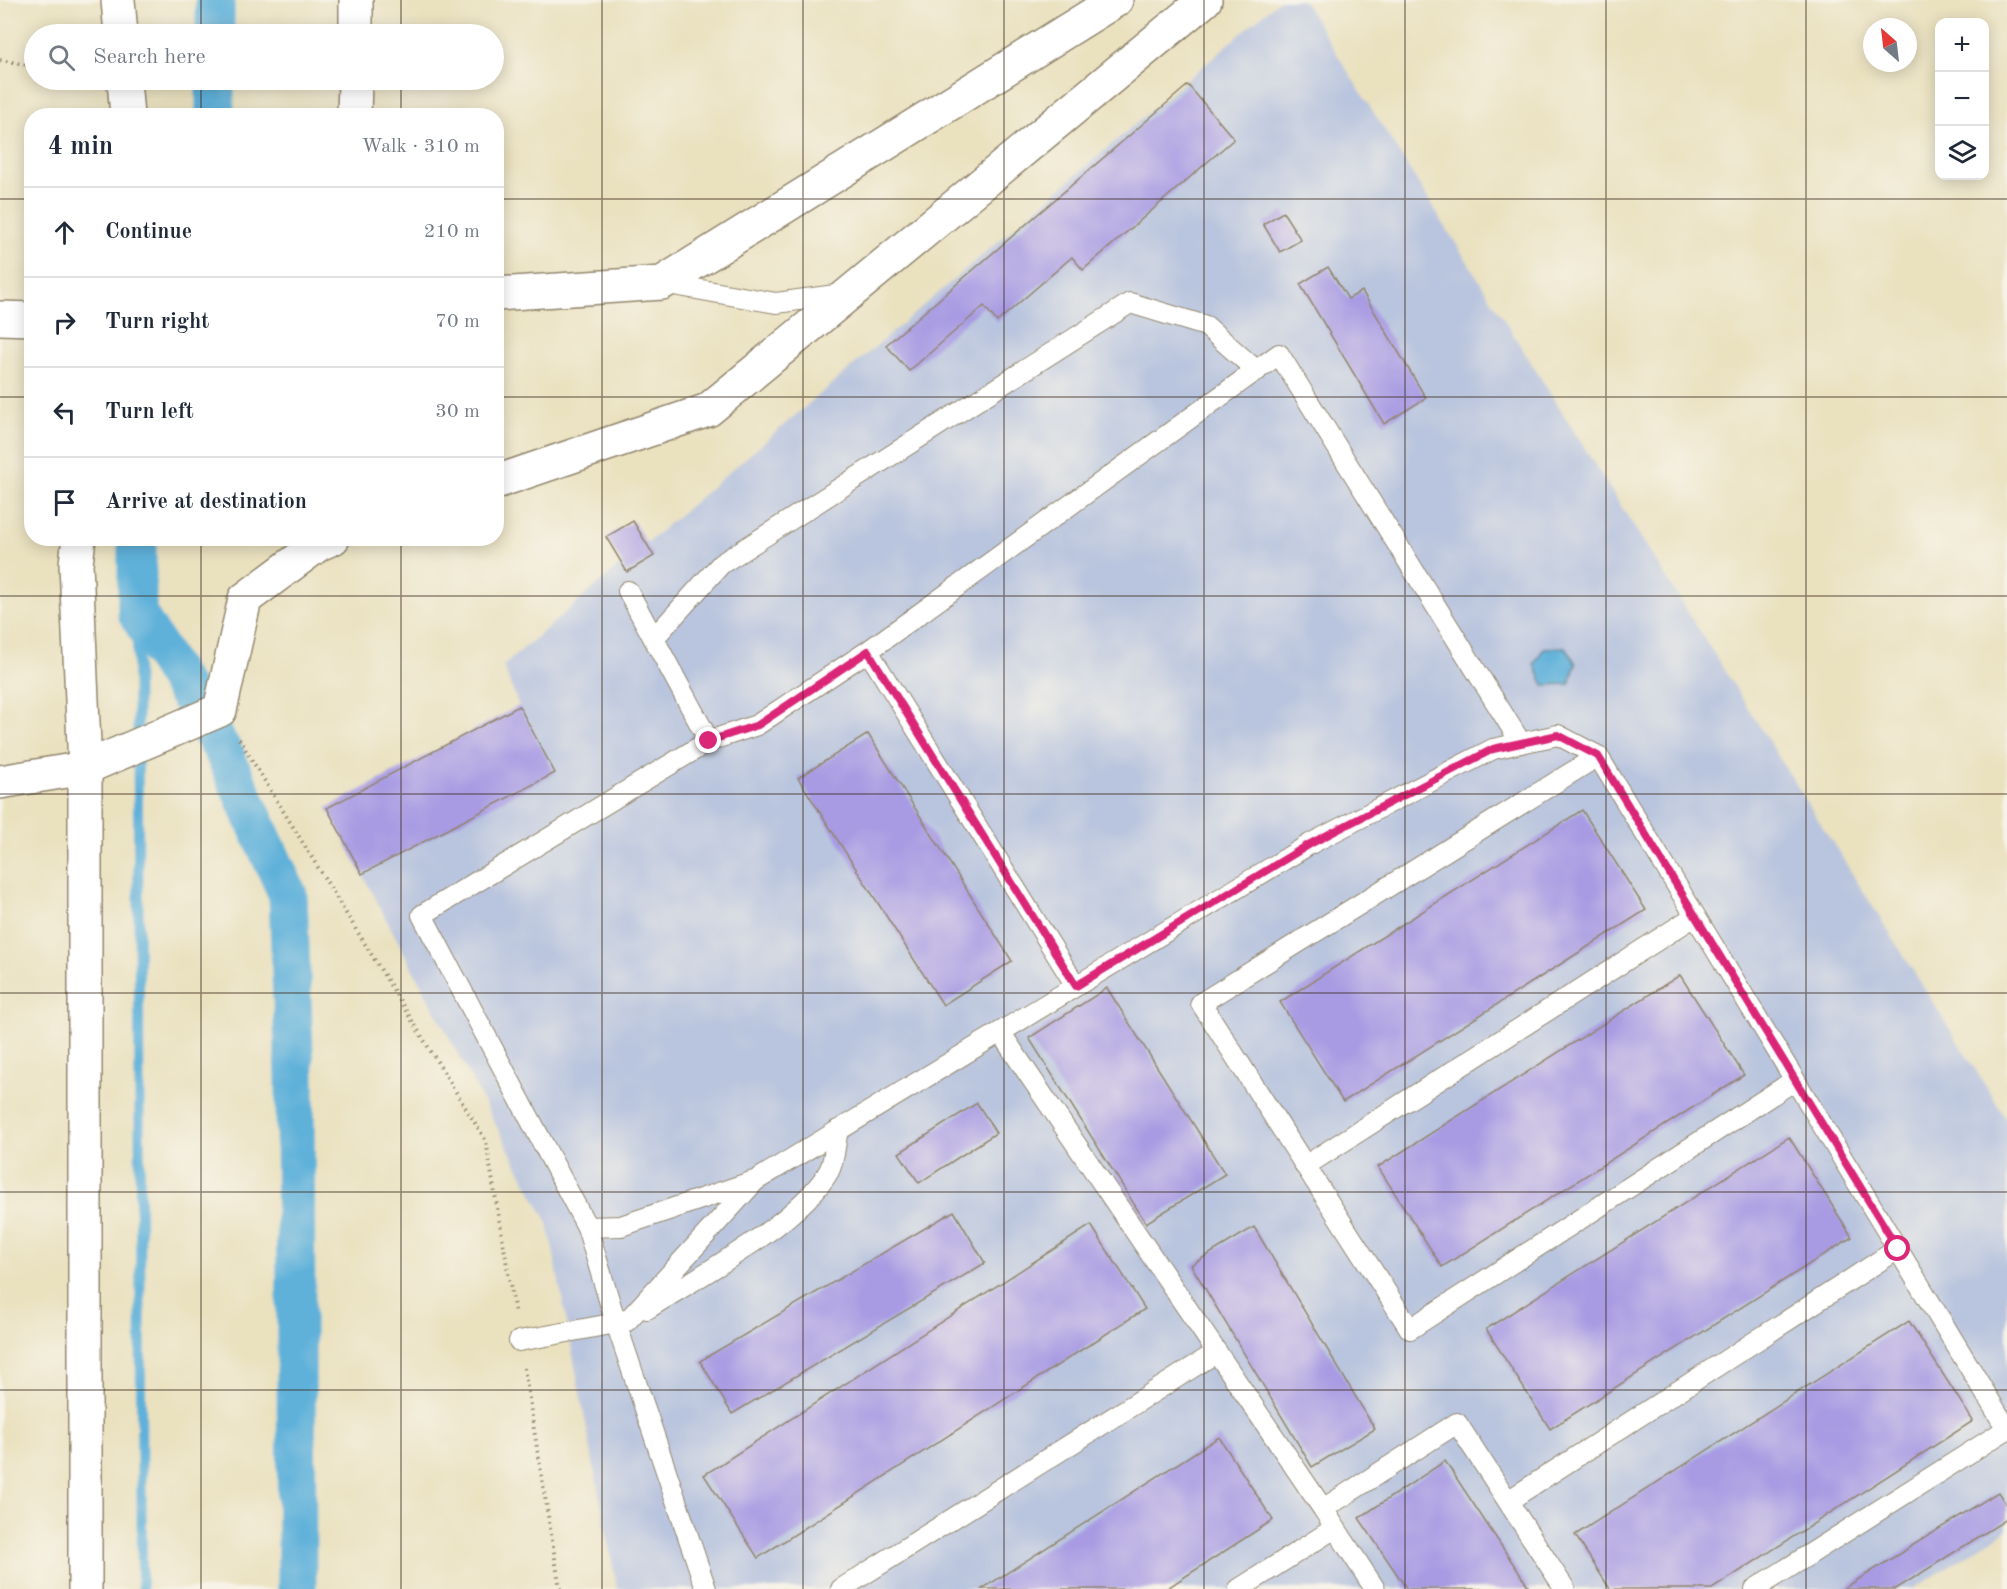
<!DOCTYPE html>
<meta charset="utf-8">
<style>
:root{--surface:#fff;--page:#f2f2f3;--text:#1f2937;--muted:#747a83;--line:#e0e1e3}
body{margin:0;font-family:"Old Standard TT",serif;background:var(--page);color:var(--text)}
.controls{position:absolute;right:18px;top:18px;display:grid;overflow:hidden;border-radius:12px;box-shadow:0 3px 15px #0003}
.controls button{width:54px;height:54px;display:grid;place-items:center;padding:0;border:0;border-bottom:2px solid var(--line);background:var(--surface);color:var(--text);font:30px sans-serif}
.compass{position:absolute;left:1863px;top:18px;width:54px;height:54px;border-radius:50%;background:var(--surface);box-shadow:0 3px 15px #0003;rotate:332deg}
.stop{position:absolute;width:18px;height:18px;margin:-14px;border:4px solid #db2777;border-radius:50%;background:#fff}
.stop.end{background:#db2777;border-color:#fff;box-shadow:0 2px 6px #0008}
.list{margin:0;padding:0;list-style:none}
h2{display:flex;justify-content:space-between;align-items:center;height:78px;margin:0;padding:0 24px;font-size:26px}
h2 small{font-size:20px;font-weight:400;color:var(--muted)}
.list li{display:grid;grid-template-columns:39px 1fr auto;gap:18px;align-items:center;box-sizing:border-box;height:90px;padding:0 24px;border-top:2px solid var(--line)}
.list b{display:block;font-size:22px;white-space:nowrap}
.list em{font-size:20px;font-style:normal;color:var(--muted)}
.icon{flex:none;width:33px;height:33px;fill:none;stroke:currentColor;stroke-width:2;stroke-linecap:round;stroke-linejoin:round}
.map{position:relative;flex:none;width:2007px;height:1589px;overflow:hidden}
.search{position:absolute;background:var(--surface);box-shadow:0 3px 15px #0003;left:24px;top:24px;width:480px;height:66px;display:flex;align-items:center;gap:15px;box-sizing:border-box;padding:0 21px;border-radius:33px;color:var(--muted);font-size:22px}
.panel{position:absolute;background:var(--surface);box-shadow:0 3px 15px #0003;left:24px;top:108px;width:480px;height:438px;border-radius:24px}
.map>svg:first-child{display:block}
.industrial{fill:#b9c5de}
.water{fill:#5fb1da;stroke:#4d6e7c;stroke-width:1.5}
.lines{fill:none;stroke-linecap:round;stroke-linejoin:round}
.stream{stroke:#5fb1da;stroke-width:10}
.canal{stroke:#5fb1da;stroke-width:39}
.building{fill:#a89be3}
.lane-casing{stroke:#92866e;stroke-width:22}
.street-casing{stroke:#92866e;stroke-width:36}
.path{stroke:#92866e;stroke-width:4;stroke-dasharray:1.5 4.5;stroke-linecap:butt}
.lane{stroke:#fff;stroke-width:20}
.street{stroke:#fff;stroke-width:33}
.route{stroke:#db2777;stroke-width:8}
.grid{fill:none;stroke:#3b2a1e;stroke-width:1.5;stroke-opacity:0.55}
</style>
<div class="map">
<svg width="2007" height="1589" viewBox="0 0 2007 1589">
<rect width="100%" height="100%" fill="#f7f3e8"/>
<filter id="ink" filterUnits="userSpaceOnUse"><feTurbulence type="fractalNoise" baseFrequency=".0167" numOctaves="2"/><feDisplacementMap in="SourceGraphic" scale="12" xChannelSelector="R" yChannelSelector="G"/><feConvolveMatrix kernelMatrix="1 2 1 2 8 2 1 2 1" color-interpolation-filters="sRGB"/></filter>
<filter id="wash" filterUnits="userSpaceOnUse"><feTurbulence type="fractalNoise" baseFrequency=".008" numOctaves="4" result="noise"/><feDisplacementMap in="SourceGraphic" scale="24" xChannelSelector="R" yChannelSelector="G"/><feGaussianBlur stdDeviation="1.35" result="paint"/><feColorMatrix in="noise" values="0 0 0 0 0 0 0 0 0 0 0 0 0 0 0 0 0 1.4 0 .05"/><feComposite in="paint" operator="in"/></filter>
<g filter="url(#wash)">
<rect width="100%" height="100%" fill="#eae1bf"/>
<!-- industrial -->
<path class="industrial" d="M1280,0H1303L2007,1120V1530L1913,1589H617L548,1223L327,808L519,706L503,666Z"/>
<!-- water -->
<path class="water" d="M1566,647L1576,664L1569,684L1544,685L1534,664L1544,648Z"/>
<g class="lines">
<!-- stream -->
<path class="stream" d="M137,613L142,1589"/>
<!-- canal -->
<path class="canal" d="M215,34V0
M215,116V80
M137,538V613L223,751L288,895L295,1077L297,1589"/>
</g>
<g id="blocks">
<!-- building -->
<path class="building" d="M1188,85L1234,139L1083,270L1072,257L997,322L984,306L909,371L886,345Z
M1283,212L1301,240L1280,252L1263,224Z
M1328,267L1348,299L1362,291L1426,398L1384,424L1300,284Z
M633,521L654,556L627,572L606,537Z
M519,706L555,773L362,874L327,808Z
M868,734L1012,961L943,1005L798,778Z
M1582,810L1646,910L1343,1102L1280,1002Z
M1680,975L1744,1075L1442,1267L1378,1167Z
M1107,988L1225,1174L1146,1223L1029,1038Z
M977,1103L996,1133L919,1183L899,1153Z
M1789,1137L1852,1237L1550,1429L1486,1329Z
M954,1211L985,1263L732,1414L700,1361Z
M1091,1225L1145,1309L758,1558L704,1475Z
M1254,1227L1375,1429L1312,1467L1191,1265Z
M1909,1321L1973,1421L1712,1589H1610L1575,1535Z
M1219,1437L1273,1520L1166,1589H982Z
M1445,1461L1530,1589H1407L1359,1518Z
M1998,1492L2007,1506V1519L1896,1589H1843Z"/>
</g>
</g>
<g filter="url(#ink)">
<use href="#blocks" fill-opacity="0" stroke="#92866e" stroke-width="1.5"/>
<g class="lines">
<!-- lane casing -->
<g class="lane-casing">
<path id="lane" d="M662,283L776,303L843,294
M628,591L709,741L757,725L868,651
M654,638L721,564L1130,303L1206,326L1257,371
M1598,756L1201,1003L1410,1329L1795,1080
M1076,986L868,651L1279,354L1521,743
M1000,1032L1323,1509
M1305,1166L1695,916
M587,1227L621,1226L754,1181
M647,1309C698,1277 800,1222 829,1171C835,1160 835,1142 838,1130
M519,1341L627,1321L755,1181L1310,844L1493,749L1558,735L1598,756L2007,1429
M1508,1501L1898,1249
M706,1589L616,1323L587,1227L422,915L709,741
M841,1589L1217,1352
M1239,1589L1335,1528
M1375,1589L1323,1509L1457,1423L1565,1589
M1755,1589L2007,1429"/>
</g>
<!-- street casing -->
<g class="street-casing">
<path id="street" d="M118,0L121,34
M356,34V0
M124,80L127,116
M354,116L355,80
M496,294L662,283L1116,0
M0,318L32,319
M496,482L708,410L1205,0
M79,538L76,564L85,768V1589
M0,782L85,768L220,710L245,599L319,544L333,538"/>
</g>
<!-- path -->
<path class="path" d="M0,60L34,66
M239,739L486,1141L515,1313
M524,1368L560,1589"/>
<!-- lane -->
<use href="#lane" class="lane"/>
<!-- street -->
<use href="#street" class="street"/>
</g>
</g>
<g class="lines" filter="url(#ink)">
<!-- route -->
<path class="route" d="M709,741L758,725L868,651L1076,986L1310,844L1493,749L1558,735L1598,756L1898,1249"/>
</g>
<!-- grid -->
<path class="grid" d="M201,0V34M401,0V34M602,0V1589M803,0V1589M1004,0V1589M1204,0V1589M1405,0V1589M1606,0V1589M1806,0V1589M201,80V116M401,80V116M0,199H32M496,199H2007M0,397H32M496,397H2007M201,538V1589M401,538V1589M0,596H2007M0,794H2007M0,993H2007M0,1192H2007M0,1390H2007"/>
</svg>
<div class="controls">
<button>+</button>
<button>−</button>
<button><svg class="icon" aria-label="layers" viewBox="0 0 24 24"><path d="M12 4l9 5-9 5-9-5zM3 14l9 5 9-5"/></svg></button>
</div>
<svg class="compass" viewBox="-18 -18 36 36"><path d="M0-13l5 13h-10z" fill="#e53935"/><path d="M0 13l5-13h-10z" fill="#747a83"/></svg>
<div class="stop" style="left:1898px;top:1249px"></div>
<div class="stop end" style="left:709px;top:741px"></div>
<div class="search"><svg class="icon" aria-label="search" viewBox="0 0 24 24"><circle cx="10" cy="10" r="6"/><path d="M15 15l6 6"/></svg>Search here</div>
<section class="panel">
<h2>4 min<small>Walk · 310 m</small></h2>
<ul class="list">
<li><svg class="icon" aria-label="ahead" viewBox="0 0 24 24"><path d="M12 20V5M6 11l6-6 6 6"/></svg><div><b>Continue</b></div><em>210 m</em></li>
<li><svg class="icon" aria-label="right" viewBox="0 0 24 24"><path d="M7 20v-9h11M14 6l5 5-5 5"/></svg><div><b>Turn right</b></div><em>70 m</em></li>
<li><svg class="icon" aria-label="left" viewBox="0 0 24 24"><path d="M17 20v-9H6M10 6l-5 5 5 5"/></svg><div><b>Turn left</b></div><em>30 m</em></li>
<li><svg class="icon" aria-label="arrive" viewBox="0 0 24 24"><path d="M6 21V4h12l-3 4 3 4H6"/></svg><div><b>Arrive at destination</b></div></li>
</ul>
</section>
</div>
